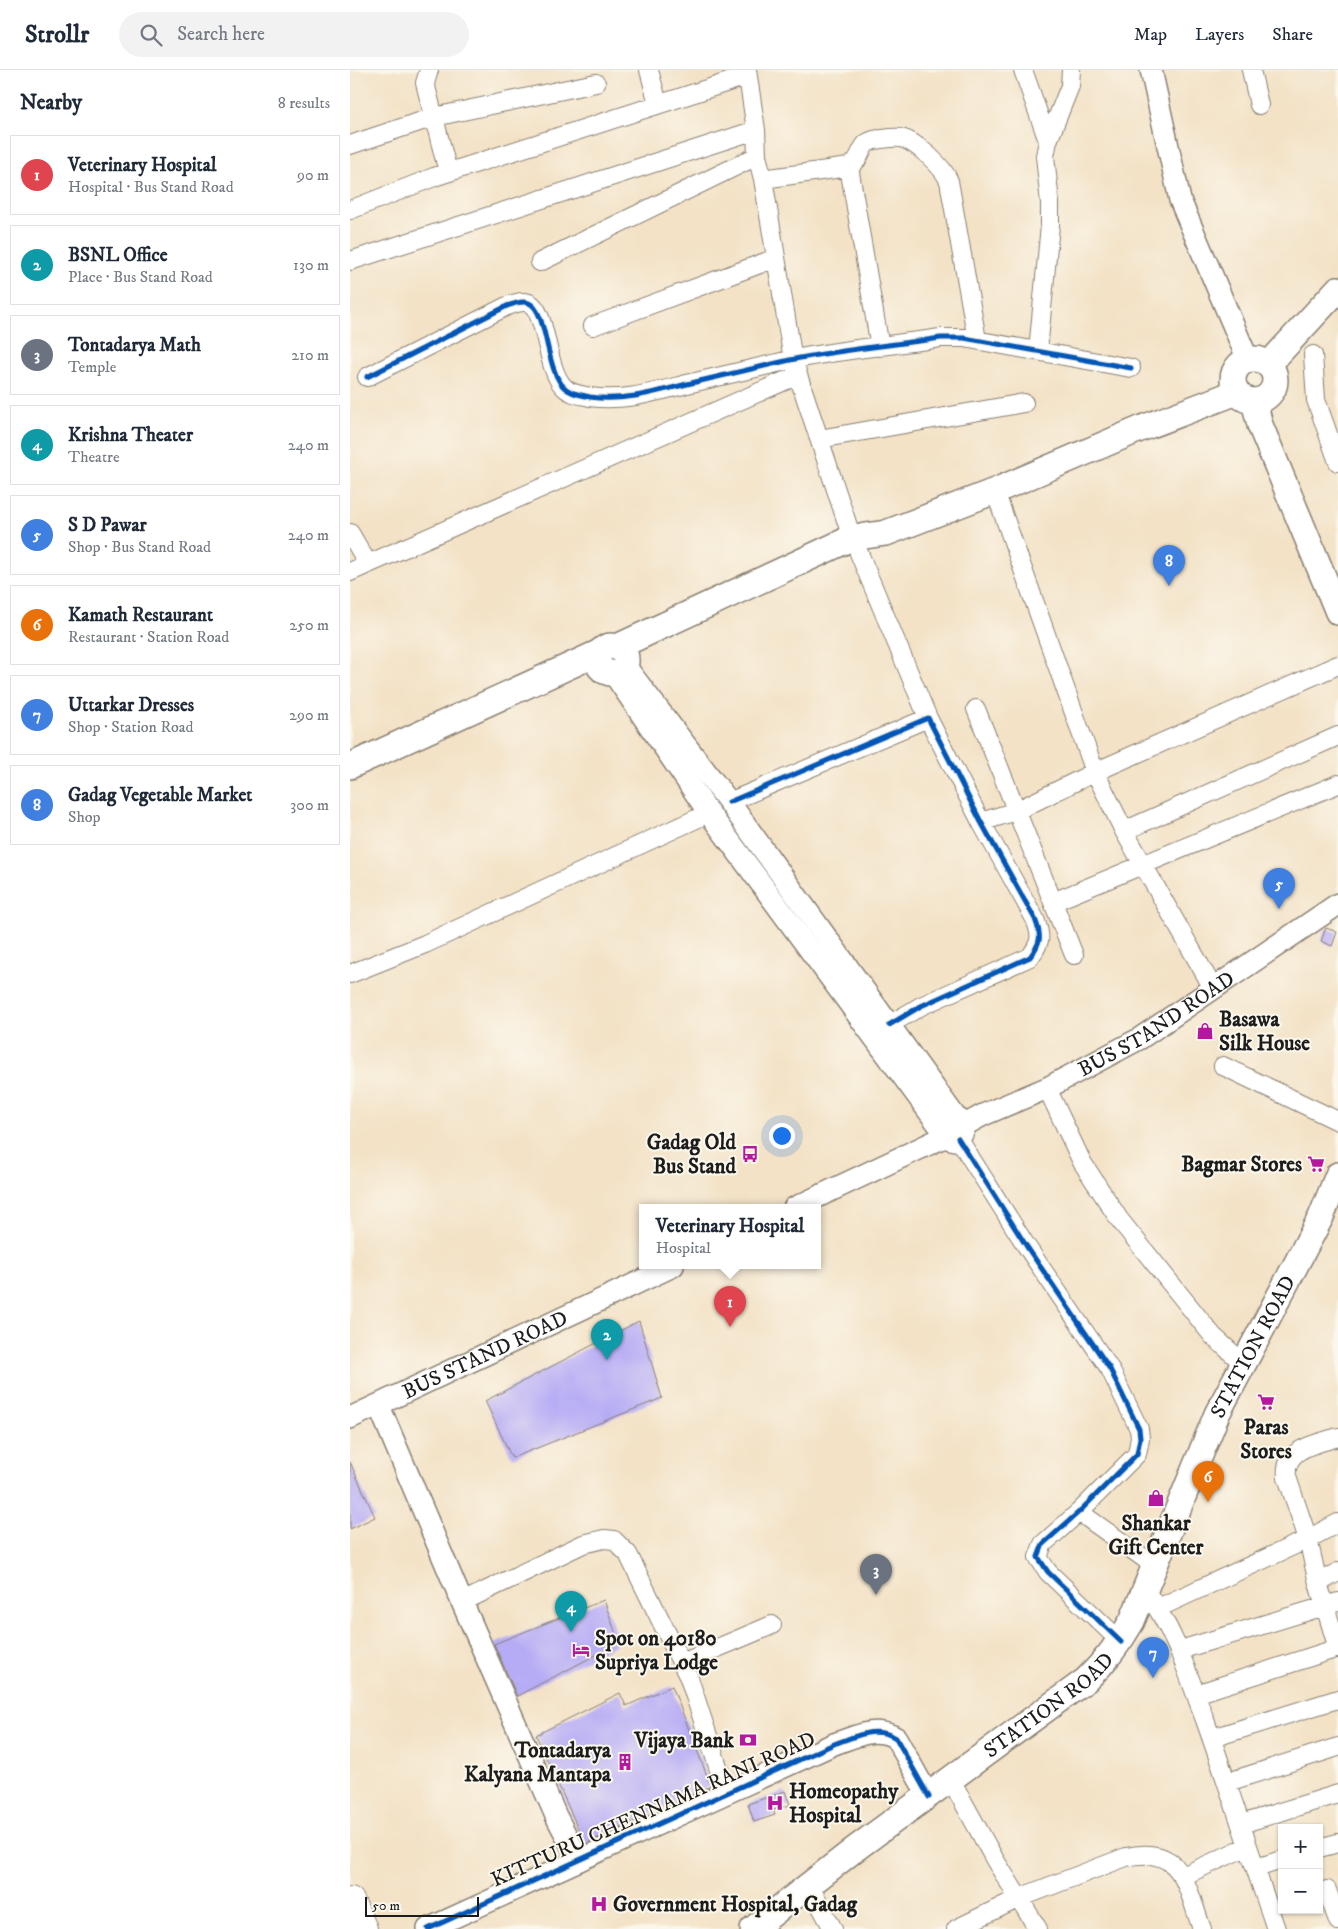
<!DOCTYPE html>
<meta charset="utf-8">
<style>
:root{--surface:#fff;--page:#f2f2f3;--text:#1f2937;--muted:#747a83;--line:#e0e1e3;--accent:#ea580c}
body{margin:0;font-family:"IM FELL DW Pica",serif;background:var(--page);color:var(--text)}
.controls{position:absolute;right:15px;bottom:15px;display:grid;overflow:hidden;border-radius:0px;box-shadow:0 1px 4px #0004}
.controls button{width:45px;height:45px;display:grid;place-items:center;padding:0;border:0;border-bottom:1px solid var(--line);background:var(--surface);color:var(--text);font:25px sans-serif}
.scale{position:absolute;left:15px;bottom:12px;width:114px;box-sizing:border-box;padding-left:5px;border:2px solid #1c1c1c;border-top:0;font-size:14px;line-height:18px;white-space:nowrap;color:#1c1c1c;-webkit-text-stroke:4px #fbf7ec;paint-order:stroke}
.you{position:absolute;left:431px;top:1065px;width:18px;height:18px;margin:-12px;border:4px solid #fff;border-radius:50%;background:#1a73e8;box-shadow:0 0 0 8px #1a73e833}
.badge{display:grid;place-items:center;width:32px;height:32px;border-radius:50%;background:var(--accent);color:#fff;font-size:16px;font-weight:700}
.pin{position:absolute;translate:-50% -41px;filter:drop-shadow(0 1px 2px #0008)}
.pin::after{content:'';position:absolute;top:26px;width:18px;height:15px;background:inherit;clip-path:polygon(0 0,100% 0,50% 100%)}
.popup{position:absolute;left:289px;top:1134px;width:182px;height:65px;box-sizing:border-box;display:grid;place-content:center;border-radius:0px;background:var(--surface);filter:drop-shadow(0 1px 4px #0005);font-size:16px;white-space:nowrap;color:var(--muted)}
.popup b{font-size:19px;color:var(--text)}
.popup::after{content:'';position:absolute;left:50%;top:100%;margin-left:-10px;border:10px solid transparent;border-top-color:var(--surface)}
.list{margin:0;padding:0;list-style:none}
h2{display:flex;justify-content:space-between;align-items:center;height:65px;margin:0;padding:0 20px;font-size:21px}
h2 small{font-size:16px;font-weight:400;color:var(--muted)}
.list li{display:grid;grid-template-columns:32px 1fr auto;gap:15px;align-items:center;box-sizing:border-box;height:80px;margin:0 10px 10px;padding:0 10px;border:1px solid var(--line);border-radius:0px}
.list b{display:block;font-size:19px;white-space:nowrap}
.list p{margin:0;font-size:16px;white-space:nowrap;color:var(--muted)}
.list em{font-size:16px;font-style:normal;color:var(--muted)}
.icon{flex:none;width:28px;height:28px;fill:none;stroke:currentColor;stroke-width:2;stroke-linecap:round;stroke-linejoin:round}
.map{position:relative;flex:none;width:988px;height:1859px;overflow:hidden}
header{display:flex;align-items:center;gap:30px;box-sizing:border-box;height:70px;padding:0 25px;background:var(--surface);border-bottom:1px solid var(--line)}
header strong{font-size:24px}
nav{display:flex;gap:28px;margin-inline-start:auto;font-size:18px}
.search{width:350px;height:45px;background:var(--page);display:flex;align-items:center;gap:12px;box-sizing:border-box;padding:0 18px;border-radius:28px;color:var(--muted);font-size:19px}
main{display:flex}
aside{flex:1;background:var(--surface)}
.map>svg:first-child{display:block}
.building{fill:#b6abf5}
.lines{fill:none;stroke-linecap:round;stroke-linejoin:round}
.minor-casing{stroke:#887f71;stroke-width:20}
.tertiary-casing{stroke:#887f71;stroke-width:24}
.secondary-casing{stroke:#887f71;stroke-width:28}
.primary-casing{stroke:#887f71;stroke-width:30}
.minor{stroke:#fff;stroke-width:18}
.tertiary{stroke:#fff;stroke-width:21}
.secondary{stroke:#fff;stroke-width:25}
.primary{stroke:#fff;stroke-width:28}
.cycleway-casing{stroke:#fbf7ec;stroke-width:8}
.cycleway{stroke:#0057b8;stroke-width:5}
.labels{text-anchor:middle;stroke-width:4;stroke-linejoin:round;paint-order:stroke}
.poi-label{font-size:21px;font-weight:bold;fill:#1c1c1c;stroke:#fbf7ec;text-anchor:start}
.street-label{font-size:21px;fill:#1c1c1c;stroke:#fbf7ec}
</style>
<header>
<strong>Strollr</strong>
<div class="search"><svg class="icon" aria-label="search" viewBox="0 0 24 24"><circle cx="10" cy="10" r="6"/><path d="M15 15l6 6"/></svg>Search here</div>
<nav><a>Map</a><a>Layers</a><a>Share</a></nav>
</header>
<main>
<aside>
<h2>Nearby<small>8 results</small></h2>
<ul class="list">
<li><span class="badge" style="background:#e0444e">1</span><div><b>Veterinary Hospital</b><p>Hospital · Bus Stand Road</p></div><em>90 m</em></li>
<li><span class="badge" style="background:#0f9aa8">2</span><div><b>BSNL Office</b><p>Place · Bus Stand Road</p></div><em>130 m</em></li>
<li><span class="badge" style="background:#6b7280">3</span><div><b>Tontadarya Math</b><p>Temple</p></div><em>210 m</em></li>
<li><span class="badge" style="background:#0f9aa8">4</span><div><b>Krishna Theater</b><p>Theatre</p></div><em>240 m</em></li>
<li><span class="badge" style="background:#3f7fe0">5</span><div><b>S D Pawar</b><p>Shop · Bus Stand Road</p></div><em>240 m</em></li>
<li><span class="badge" style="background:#e8710a">6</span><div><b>Kamath Restaurant</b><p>Restaurant · Station Road</p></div><em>250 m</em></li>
<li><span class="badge" style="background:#3f7fe0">7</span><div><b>Uttarkar Dresses</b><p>Shop · Station Road</p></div><em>290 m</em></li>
<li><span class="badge" style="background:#3f7fe0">8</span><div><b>Gadag Vegetable Market</b><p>Shop</p></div><em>300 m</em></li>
</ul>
</aside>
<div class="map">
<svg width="988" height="1859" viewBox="0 0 988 1859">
<rect width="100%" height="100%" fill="#fbf7ec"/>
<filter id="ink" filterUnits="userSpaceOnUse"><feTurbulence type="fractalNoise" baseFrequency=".02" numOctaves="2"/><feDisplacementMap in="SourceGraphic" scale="10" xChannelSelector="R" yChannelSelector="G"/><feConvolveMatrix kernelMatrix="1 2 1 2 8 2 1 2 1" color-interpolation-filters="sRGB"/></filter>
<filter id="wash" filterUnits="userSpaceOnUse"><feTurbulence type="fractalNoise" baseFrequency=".0096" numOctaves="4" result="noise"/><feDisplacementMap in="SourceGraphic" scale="20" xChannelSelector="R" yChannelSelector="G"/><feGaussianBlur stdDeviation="1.12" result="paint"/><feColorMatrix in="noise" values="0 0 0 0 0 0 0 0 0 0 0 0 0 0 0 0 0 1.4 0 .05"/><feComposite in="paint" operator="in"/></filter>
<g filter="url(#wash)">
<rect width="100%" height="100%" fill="#f3e2c6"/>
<g id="blocks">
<!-- building -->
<path class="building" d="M976,858L987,862L982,876L971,871Z
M289,1251L312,1328L162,1388L135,1331Z
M0,1392L25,1447L0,1459Z
M254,1530L269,1573L167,1626L144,1574Z
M322,1616L361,1716L235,1774L186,1665L270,1623L276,1636Z
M435,1721L440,1735L423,1740L425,1745L404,1752L398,1734Z"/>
</g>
</g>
<g filter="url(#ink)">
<use href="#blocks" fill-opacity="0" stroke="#887f71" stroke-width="1"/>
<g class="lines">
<!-- minor casing -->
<g class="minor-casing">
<path id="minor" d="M79,0L75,13L98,102
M299,0L308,34
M397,0L406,60L407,86L413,109L443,290L502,468
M673,0L698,71
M901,0L909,35
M0,75L84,47L246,13
M499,97L530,277
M413,109L499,97C512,89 509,80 517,73C522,70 527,69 532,69C539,68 545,67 551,68C567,72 593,97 599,111L627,270
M0,140L84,107L397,6
M0,191L406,60
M190,192L407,86
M243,256L426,188
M688,281L700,155V133L695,86L698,71L720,16L721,0
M963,285L966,330L988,392
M17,307L157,236C164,234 172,230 179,233C198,241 195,301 215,318C221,324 232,325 240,327C273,332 305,322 337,314C371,306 406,298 440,290C488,280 542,275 591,268H614L781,298
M469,369L674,333
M645,421L745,702L774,761L863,918
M0,463L18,494
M509,483L578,648
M0,502L448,305
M626,639L724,885
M379,732L578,648L631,752L685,849C692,867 691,872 680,887L571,936L539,955
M631,752L666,741L745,702L988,595
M774,761L988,666
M703,832L988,714
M0,904L75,874L359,743
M873,996L988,1051
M697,1018L732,1092L769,1149L863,1266L894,1294
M608,1068L677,1177L760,1299L789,1359L790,1368L787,1384L729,1442L693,1474L688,1487L698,1502L771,1572
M988,1367C967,1374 933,1378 937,1407L958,1469L968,1513L988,1579
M729,1442L805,1496
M968,1513L988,1502
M795,1520C825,1561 838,1604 855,1650C880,1720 902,1790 926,1859
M112,1532L233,1474L254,1469L264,1470L278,1484L339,1608L377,1724
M808,1538L958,1469L988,1453
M830,1580L988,1532
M332,1593L422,1555
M846,1624L988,1578
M862,1668L988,1629
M601,1710L645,1790L688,1859
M878,1712L988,1677
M891,1754L988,1724
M969,1778L988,1773
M906,1798L932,1790
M833,1806L898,1776
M459,1815L483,1859
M977,1820L988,1851
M606,1859L669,1828L776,1787C833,1774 836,1816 852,1859"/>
</g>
<!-- tertiary casing -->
<g class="tertiary-casing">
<g id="tertiary">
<path d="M801,0L830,130L898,290"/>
<path d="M275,596L379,732L606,1048"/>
<path d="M264,604L359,743L591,1058L594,1067L605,1070L611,1066L614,1060L610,1050L601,1047L592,1053L591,1058"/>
<path id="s1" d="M613,1056L633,1045L697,1018L789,969L988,834"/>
<path d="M444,1138L594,1067"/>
<path d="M29,1336L112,1532L206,1746L229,1790"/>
<path id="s2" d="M0,1348L323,1196"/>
<path d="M78,1859L484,1674C505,1667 525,1655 546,1668L579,1727"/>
</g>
</g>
<!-- secondary casing -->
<g class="secondary-casing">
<g id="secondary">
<circle cx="904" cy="310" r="21"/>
<path d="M918,295L988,219"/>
<path d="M904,331L910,355L988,542"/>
<path d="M267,577L275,583C284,618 232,602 252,580C256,576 261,575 267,577L493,472L502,468L536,463L645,421L790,359L887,322"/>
<path d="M0,696L250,582"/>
<path id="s3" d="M403,1859L505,1779L736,1610C755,1592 769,1574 782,1551L867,1344L971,1147L988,1105"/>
</g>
</g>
<!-- primary casing -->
<g class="primary-casing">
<path id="primary" d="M0,1831L13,1859"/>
</g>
<!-- minor -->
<use href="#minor" class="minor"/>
<!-- tertiary -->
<use href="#tertiary" class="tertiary"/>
<!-- secondary -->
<use href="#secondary" class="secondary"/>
<!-- primary -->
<use href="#primary" class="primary"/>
<!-- cycleway casing -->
<g class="cycleway-casing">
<path id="cycleway" d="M17,307L157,236C164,234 172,230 179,233C198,241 195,301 215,318C221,324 232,325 240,327C273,332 305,322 337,314C371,306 406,298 440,290C488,280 542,275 591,268H614L781,298
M379,732L578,648L631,752L685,849C692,867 691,872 680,887L571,936L539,955
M608,1068L677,1177L760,1299L789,1359L790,1368L787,1384L729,1442L693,1474L688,1487L698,1502L771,1572
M78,1859L484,1674C505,1667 525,1655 546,1668L579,1727"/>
</g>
<!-- cycleway -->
<use href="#cycleway" class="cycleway"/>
</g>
</g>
<!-- icons -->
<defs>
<g id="shop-bare" transform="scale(1.35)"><path d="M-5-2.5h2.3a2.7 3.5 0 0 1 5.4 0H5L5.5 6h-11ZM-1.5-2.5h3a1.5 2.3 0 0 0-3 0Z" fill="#b5179e" stroke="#fbf7ec" stroke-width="2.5" paint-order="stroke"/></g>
<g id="bus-bare" transform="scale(1.35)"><path d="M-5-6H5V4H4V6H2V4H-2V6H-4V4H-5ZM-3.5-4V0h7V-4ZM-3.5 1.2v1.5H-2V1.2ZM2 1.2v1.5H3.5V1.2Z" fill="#b5179e" stroke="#fbf7ec" stroke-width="2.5" paint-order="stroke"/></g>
<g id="supermarket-bare" transform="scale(1.35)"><path d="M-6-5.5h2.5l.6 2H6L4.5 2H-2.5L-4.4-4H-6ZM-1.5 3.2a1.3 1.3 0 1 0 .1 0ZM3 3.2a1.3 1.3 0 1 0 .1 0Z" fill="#b5179e" stroke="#fbf7ec" stroke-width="2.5" paint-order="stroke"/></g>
<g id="hotel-bare" transform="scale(1.35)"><path d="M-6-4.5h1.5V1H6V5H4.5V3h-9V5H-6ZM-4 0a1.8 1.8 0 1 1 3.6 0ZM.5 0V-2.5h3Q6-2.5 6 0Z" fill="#b5179e" stroke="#fbf7ec" stroke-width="2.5" paint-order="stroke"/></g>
<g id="bank-bare" transform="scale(1.35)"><path d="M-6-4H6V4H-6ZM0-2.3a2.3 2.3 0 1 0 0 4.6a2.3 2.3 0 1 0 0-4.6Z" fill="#b5179e" stroke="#fbf7ec" stroke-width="2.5" paint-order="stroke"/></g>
<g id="building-bare" transform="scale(1.35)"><path d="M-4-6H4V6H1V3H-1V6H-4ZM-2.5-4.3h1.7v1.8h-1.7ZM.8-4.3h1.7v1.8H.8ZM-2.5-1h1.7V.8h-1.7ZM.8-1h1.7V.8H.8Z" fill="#b5179e" stroke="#fbf7ec" stroke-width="2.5" paint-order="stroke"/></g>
<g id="hospital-bare" transform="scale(1.35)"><path d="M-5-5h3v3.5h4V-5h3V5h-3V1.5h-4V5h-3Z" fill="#b5179e" stroke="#fbf7ec" stroke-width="2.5" paint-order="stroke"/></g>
</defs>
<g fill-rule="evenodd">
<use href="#shop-bare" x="855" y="961"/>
<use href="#bus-bare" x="400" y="1084"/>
<use href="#supermarket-bare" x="966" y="1094"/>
<use href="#supermarket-bare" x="916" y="1332"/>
<use href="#shop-bare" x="806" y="1428"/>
<use href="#hotel-bare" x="231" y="1580"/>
<use href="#bank-bare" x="398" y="1670"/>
<use href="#building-bare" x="275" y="1692"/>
<use href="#hospital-bare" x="425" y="1733"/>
<use href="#hospital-bare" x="249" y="1834"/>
</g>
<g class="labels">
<!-- poi labels -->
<g class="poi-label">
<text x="869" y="956">Basawa<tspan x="869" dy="24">Silk House</tspan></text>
<text x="386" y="1079" text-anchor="end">Gadag Old<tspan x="386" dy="24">Bus Stand</tspan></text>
<text x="952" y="1101" text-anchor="end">Bagmar Stores</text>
<text x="916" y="1364" text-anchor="middle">Paras<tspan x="916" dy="24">Stores</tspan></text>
<text x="806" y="1460" text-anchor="middle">Shankar<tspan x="806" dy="24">Gift Center</tspan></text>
<text x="245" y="1575">Spot on 40180<tspan x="245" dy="24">Supriya Lodge</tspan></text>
<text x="384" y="1677" text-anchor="end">Vijaya Bank</text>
<text x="261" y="1687" text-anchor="end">Tontadarya<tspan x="261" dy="24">Kalyana Mantapa</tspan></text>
<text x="439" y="1728">Homeopathy<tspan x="439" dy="24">Hospital</tspan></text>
<text x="263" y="1841">Government Hospital, Gadag</text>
</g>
<!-- street labels -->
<g class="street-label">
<text dy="7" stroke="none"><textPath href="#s1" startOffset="219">BUS STAND ROAD</textPath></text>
<text dy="7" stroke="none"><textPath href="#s3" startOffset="791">STATION ROAD</textPath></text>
<text dy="7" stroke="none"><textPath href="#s2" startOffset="149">BUS STAND ROAD</textPath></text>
<text dy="7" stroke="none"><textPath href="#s3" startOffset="371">STATION ROAD</textPath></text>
<text transform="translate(303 1739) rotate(-24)" y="7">KITTURU CHENNAMA RANI ROAD</text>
</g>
</g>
</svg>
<div class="controls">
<button>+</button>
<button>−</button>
</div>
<div class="scale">50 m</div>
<div class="you"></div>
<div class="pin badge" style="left:380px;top:1257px;background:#e0444e">1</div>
<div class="popup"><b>Veterinary Hospital</b>Hospital</div>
<div class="pin badge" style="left:257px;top:1290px;background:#0f9aa8">2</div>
<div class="pin badge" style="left:526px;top:1525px;background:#6b7280">3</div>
<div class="pin badge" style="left:221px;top:1562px;background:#0f9aa8">4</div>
<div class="pin badge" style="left:929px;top:839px;background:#3f7fe0">5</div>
<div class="pin badge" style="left:858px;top:1432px;background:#e8710a">6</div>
<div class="pin badge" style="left:803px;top:1608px;background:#3f7fe0">7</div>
<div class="pin badge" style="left:819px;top:516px;background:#3f7fe0">8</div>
</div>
</main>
